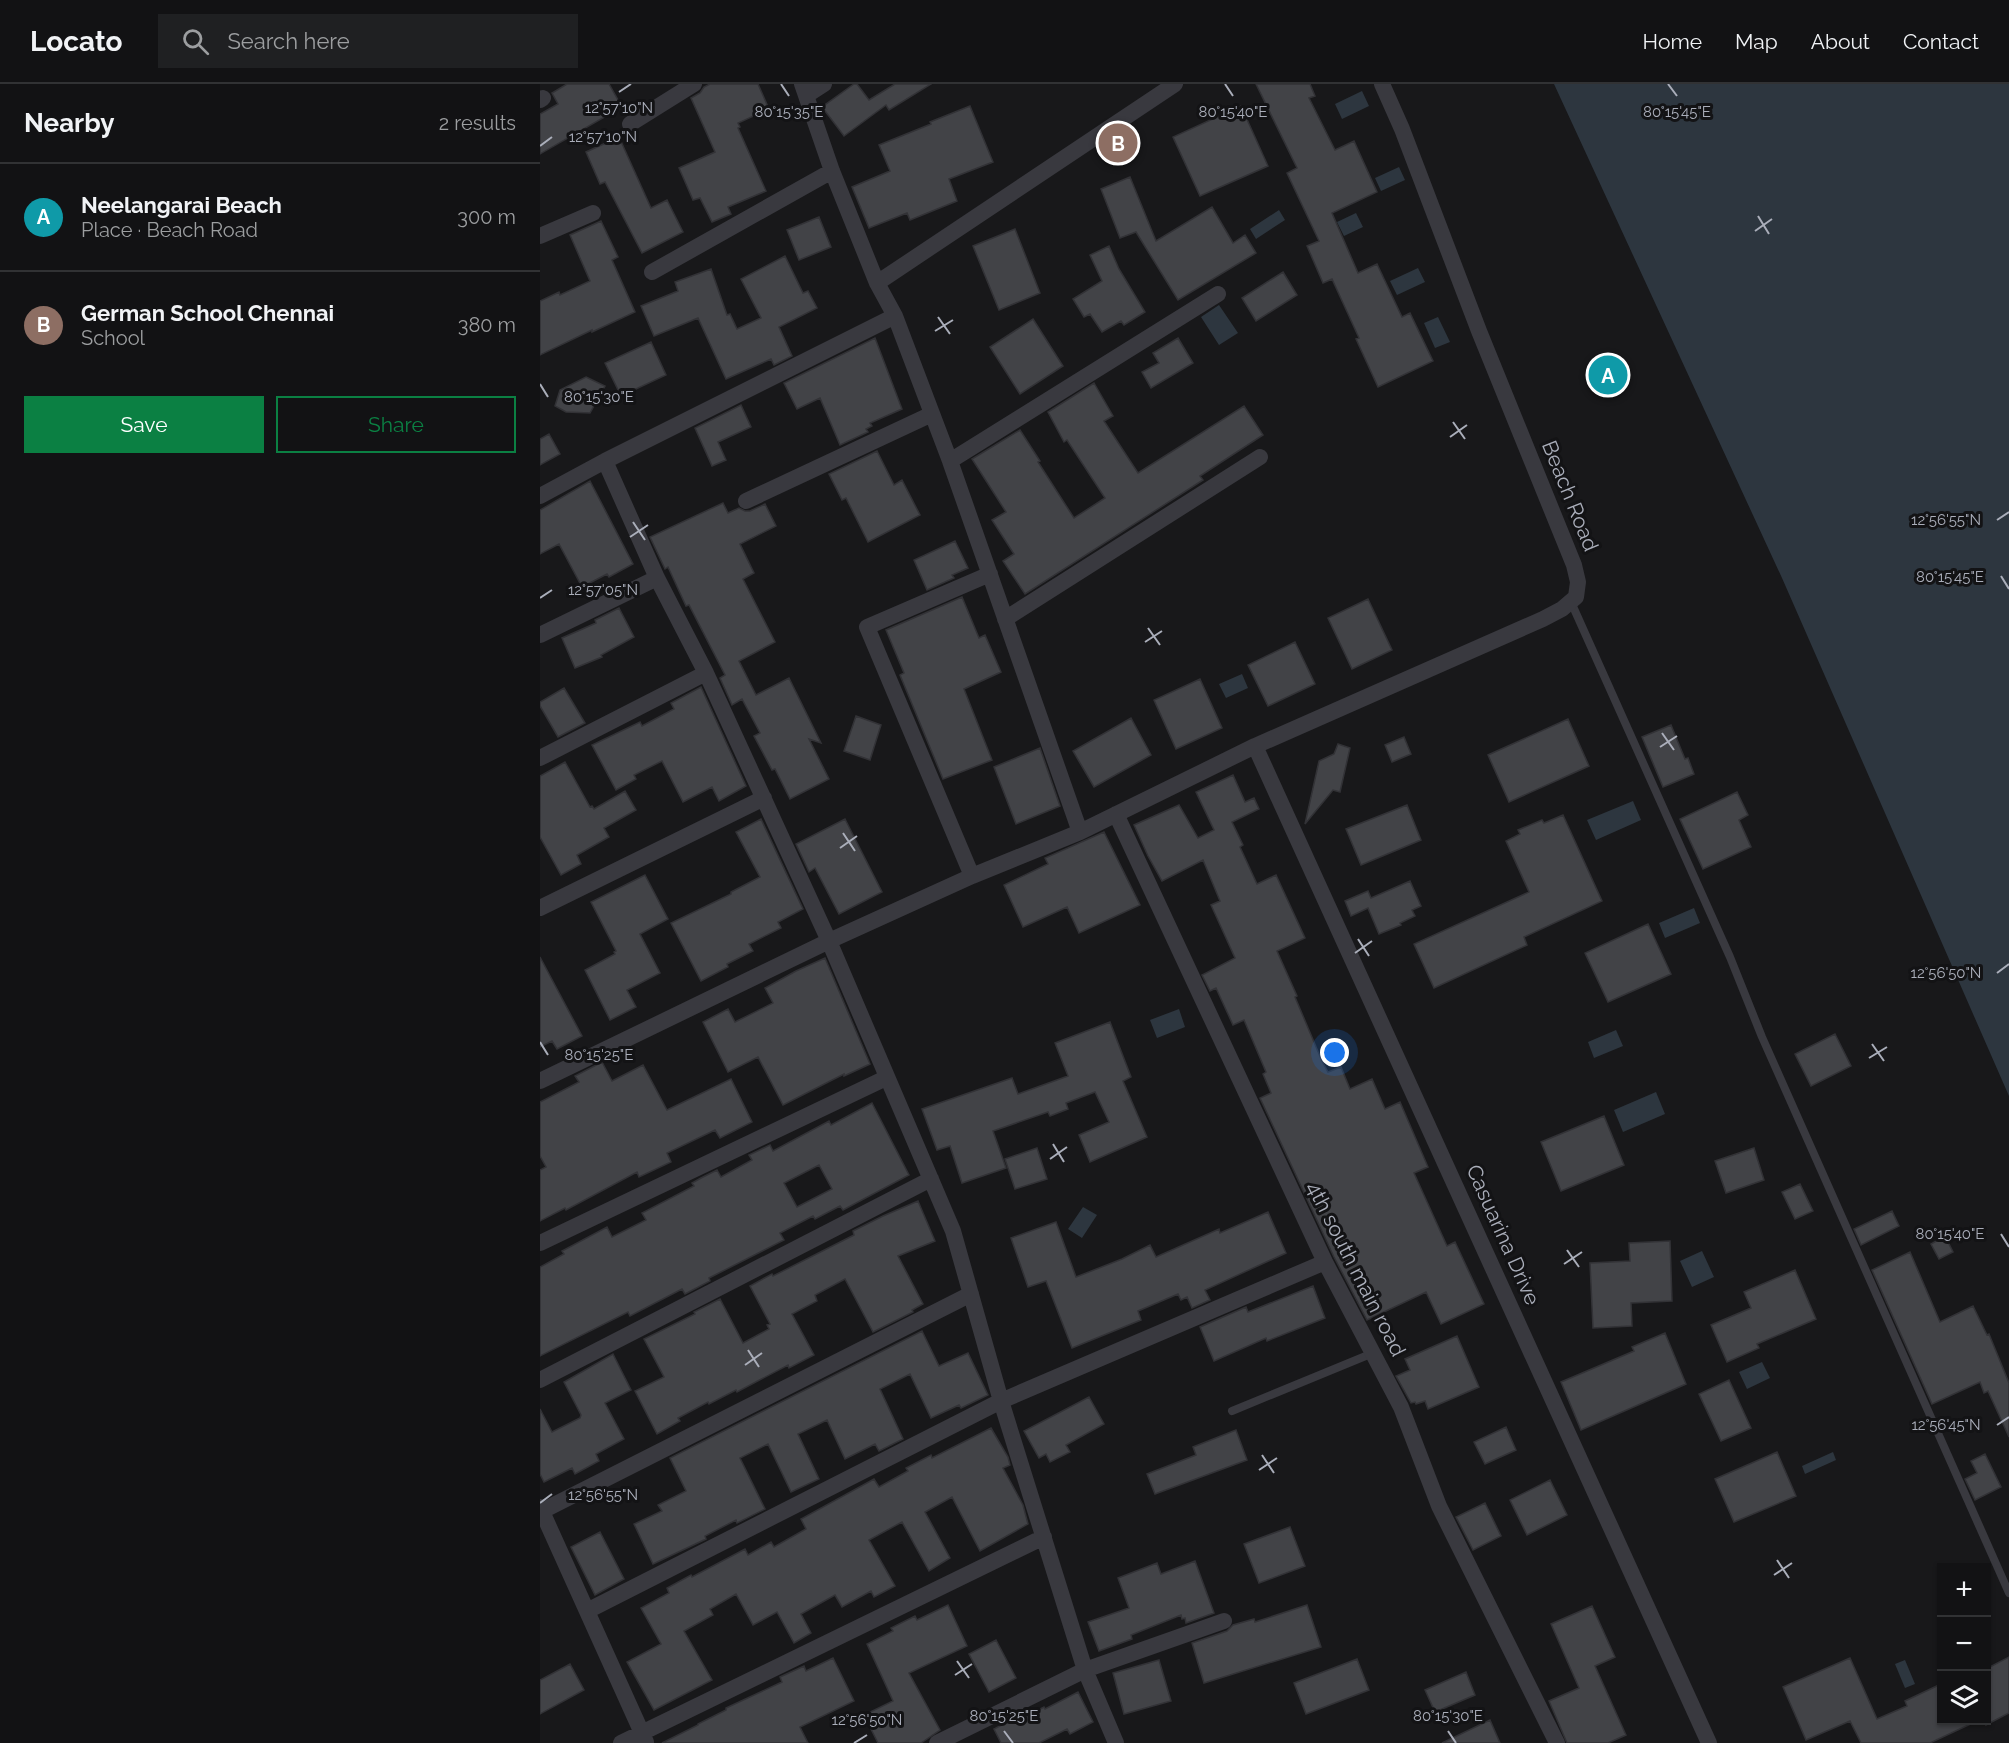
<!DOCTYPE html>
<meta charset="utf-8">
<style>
:root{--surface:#121214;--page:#1f2022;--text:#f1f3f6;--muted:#9c9ea0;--line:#313234;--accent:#0b8043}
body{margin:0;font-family:Raleway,sans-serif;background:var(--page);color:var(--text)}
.controls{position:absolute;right:18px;bottom:18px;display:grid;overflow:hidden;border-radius:0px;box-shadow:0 2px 4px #0004}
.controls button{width:54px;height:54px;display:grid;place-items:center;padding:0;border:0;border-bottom:2px solid var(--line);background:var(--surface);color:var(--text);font:30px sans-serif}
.you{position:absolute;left:795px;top:969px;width:21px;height:21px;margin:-15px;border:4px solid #fff;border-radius:50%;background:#1a73e8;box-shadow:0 0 0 9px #1a73e833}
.badge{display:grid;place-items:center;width:39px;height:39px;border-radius:50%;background:var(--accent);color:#fff;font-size:20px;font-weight:700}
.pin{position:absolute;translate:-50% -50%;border:3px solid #fff;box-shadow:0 2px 6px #0006}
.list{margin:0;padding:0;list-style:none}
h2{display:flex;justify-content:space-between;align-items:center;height:78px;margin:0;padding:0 24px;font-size:26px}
h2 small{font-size:20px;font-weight:400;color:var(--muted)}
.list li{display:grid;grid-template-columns:39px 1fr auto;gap:18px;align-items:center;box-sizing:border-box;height:108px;padding:0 24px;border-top:2px solid var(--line)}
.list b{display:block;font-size:22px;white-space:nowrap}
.list p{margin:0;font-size:20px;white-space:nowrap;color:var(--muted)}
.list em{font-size:20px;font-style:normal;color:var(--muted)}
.actions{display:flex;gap:12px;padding:18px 24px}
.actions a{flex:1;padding:14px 0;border:2px solid var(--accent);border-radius:0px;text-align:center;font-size:21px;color:var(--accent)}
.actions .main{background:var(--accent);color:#fff}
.icon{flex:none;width:33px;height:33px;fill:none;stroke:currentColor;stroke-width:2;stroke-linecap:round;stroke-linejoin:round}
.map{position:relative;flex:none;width:1469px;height:1659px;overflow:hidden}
header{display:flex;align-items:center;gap:36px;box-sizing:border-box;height:84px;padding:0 30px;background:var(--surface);border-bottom:2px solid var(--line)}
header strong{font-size:28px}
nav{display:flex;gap:33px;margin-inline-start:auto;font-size:21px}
.search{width:420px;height:54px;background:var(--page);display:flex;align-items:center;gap:15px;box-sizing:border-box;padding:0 21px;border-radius:0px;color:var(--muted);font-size:22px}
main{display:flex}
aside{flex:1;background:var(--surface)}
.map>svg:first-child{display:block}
.water{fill:#2d363f}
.building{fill:#424347;stroke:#323236;stroke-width:1.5;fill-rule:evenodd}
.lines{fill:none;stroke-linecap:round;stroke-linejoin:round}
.lane{stroke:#39393f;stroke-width:8}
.street{stroke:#39393f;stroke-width:16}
.ticks{fill:none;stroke:#aaaeba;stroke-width:2}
.labels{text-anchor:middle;stroke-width:6;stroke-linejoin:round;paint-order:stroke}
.street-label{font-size:21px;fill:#aaaeba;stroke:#131315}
.ticks-label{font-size:15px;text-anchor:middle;fill:#aaaeba;stroke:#131315;stroke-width:6;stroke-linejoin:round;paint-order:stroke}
</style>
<header>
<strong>Locato</strong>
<div class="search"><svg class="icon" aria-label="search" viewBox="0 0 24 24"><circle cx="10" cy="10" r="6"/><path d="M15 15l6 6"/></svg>Search here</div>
<nav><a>Home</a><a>Map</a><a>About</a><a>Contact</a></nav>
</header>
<main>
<aside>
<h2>Nearby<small>2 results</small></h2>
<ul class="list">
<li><span class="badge" style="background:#0f9aa8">A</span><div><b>Neelangarai Beach</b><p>Place · Beach Road</p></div><em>300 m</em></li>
<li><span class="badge" style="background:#8d6e63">B</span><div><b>German School Chennai</b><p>School</p></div><em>380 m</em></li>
</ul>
<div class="actions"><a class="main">Save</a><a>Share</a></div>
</aside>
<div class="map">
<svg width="1469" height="1659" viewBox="0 0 1469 1659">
<rect width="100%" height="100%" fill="#18181a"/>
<!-- water -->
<path class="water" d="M1014,0H1469V1012L1242,494Z
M822,7L829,22L802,35L795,20Z
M859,83L865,96L841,107L835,94Z
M739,126L745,136L716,155L710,145Z
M816,129L823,143L804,152L797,138Z
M878,184L885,198L857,211L850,197Z
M679,221L698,249L679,261L661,233Z
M898,233L910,258L895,264L884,239Z
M702,590L708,604L686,614L679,600Z
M1093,717L1101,736L1056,756L1047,736Z
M1154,824L1160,839L1125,854L1119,839Z
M639,925L645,943L617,954L610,936Z
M1076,946L1083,962L1054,974L1048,958Z
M1116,1008L1125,1030L1083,1048L1074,1026Z
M543,1123L557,1131L542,1154L528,1145Z
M1162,1167L1174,1193L1152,1203L1140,1177Z
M1222,1278L1230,1294L1207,1305L1199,1288Z
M1293,1368L1296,1376L1265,1390L1262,1382Z
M1365,1576L1375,1600L1365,1604L1355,1580Z"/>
<!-- building -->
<path class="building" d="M27,0H69L82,23L0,70V30L18,20L12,9Z
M170,0H218L229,25L198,39L200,43L198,44L226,107L188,123L191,130L172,138L160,114L153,116L139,84L175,68L151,14L160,9L164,3Z
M314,0H317L329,16L355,0H391L349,26L346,21L304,52L282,23Z
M716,0H770L775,12L769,14L795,66L814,57L837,108L792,129L818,189L837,180L862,233L870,229L893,277L838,303L816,255L819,254L792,195L783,199L767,162L779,157L747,89L757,84Z
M430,22L453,78L409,95L417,117L370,136L367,129L329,144L312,103L350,87L339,61L391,40L390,38Z
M701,22L728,82L660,112L633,53Z
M79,53L111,124L127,116L143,148L102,169L65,98L60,100L46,68Z
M590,93L616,157L672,123L693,159L705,151L716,169L638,216L596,148L580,154L561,105Z
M279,133L291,163L259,176L247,146Z
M61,137L78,173L72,176L95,228L52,248V246L0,271V217L19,208L20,211L50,197L30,151Z
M475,145L500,209L459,226L433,162Z
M569,162L579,185L605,228L584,241L581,237L562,248L550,230L544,233L533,215L562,197L550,171Z
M245,172L263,209L268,207L277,224L239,243L252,272L234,281L231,275L186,295L158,234L114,252L101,222L138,207L135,198L171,185L187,231L190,230L197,245L221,234L201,195Z
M743,188L757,211L716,237L702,214Z
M493,235L523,282L480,310L450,263Z
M335,254L362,325L330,339L332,342L326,345L328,348L300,361L280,314L257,325L244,299Z
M638,254L653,279L611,304L602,288L619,279L613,269Z
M111,258L126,291L81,312L65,279Z
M46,293L65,302L50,329L26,328L15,322L20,306Z
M554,299L573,332L564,337L598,389L704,322L723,351L660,392L663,396L485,510L463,477L474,470L452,436L466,428L432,375L480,346L500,377L498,378L534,434L565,414L527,356L524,358L508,328Z
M201,321L211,343L178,358L186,376L172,382L155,344Z
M9,350L20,370L0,381V355Z
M337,367L354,401L362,396L380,431L328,458L306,414L302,416L289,390Z
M50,397L93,480L69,493L67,490L42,503L19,460L0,470V426Z
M183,419L188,429L199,424L205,427H210L225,420L236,442L200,460L214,489L203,495L235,558L199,577L216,611L249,594L281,659L269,655L289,695L250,715L235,685L232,686L214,652L220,649L202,615L192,621L180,594L185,591L149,521L146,522L128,483L125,485L110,453Z
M415,457L428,484L412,491L414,494L387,506L374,476Z
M422,513L439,554L445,551L461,588L424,605L452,676L403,695L360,591L364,589L346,546Z
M828,515L852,566L812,585L788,534Z
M79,524L94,553L61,571L62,573L35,584L22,554L56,539L55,536Z
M755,558L775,600L728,622L708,581Z
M660,595L682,644L636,665L614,616Z
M161,603L206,702L179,717L172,703L143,718L122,677L94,691L96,695L76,706L52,661L100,638L102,642L134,625L131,619Z
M24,604L45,639L18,653L0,622V618Z
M316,632L341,641L330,676L304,667Z
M591,634L611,671L554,703L533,667Z
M1028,635L1049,682L969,718L948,671Z
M1131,641L1145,675L1148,674L1154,690L1123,703L1102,653Z
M864,653L871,670L852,678L845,661Z
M798,660L810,664L800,708L793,706L765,740L779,677L794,670Z
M500,664L520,722L476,740L454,683Z
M25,678L50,723L52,722L54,725L85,707L96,726L64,744L69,753L37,771L41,780L21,791L0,753V692Z
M693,691L705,718L714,714L719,725L692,738L703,761L700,763L717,800L736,791L765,854L737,867L757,912L755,913L782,977L788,988L801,983L810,1005L832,995L845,1025L860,1018L888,1083L874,1089L907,1162L915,1158L944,1220L901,1240L886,1208L827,1236L794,1173L720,1014L731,1009L723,990L726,988L704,936L693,941L676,904L670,907L662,891L695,874L671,821L680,817L663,776L622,797L608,772L594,741L639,721L658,754L674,746L656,708Z
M1197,708L1208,731L1199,736L1211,763L1163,785L1140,735Z
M867,721L881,756L821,781L806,745Z
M1023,731L1062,817L984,853L987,861L894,904L874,860L989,808L966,757L980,750L978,746L1002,736L1004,739Z
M221,735L263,825L238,838L241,844L209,860L213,867L187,880L188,883L161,897L131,839L191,810V808L220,793L196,748Z
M305,735L342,808L299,830L275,784L269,788L256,760Z
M564,748L600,821L539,849L527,823L483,843L464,801L508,780L505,774Z
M105,791L128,835L100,850L120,889L87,906L96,923L70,936L45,886L75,870L74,868L76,867L51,818Z
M870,797L881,822L872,826L875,832L860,839L861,841L839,850L828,824L811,832L805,817L828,807L831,814Z
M1108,840L1131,890L1068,918L1045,869Z
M0,873L42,952L17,965L12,957L0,963Z
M285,874L330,980L304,992V990L243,1021L218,973L188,988L163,938L188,925L195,938L233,919L225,904L256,887Z
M570,938L591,993L583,997L607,1053L550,1078L539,1051L569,1038L555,1008L526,1019L528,1025L510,1032L508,1028L453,1047L466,1084L422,1099L410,1062L397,1066L382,1025L472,994L478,1010L528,992L515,959Z
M1295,950L1311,982L1271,1002L1255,970Z
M62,978L72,997L103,981L127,1026L191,995L212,1038L180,1054L175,1046L127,1069L131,1078L99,1093L97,1088L26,1126L25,1124L0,1137V1086L6,1083L0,1072V1018L39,998L35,992Z
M332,1019L369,1091L303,1126L300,1122L275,1135L273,1132L240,1149L244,1156L169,1194L170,1197L145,1210L142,1205L90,1232L88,1228L0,1272V1183L24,1170L22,1167L67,1143L72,1153L106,1136L102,1129L154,1102L152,1099L161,1094L177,1086L181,1093L212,1076L209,1071L230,1061L233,1067L289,1037L291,1041ZM279,1081L292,1105L257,1123L244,1099Z
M1064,1032L1084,1081L1021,1107L1001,1058Z
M497,1064L507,1095L475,1105L465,1075Z
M1214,1064L1224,1096L1186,1109L1175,1077Z
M1260,1100L1273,1127L1255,1135L1242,1108Z
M378,1117L395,1157L358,1172L383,1220L372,1226L373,1228L333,1248L305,1195L275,1211L277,1217L252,1230L274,1271L249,1284L248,1281L197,1308L196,1306L169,1320L168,1318L138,1334L140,1337L117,1350L95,1307L124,1293L104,1255L155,1230L154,1228L180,1215L203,1259L229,1245L227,1241L230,1240L210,1202L232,1190L233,1192L314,1151L313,1147L343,1132Z
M1352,1127L1359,1142L1321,1161L1314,1145Z
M728,1128L746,1169L665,1206L670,1216L652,1224L647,1213L641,1216L638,1210L598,1227L601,1236L532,1264L506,1197L488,1203L471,1154L516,1138L536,1193L582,1175L610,1161L616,1173L679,1145L680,1149Z
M1405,1152L1413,1168L1399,1175L1391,1160Z
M1130,1157L1132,1217L1091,1219L1092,1242L1053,1244L1050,1179L1090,1177L1089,1159Z
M1370,1168L1400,1238L1433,1222L1447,1251L1449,1250L1469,1299V1353L1448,1307L1444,1309L1440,1298L1392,1320L1332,1186Z
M1255,1186L1276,1235L1217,1260L1219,1264L1187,1278L1171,1241L1211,1224L1204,1208Z
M773,1202L785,1234L727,1257L726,1254L674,1277L660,1243L706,1223L708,1228Z
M382,1247L399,1282L428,1269L448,1311L421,1324L419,1321L391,1334L370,1290L340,1305L363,1355L339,1367L335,1360L305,1375L287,1336L258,1350L279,1395L251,1408L228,1360L200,1374L225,1425L197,1439L196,1436L165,1452L166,1455L113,1480L94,1440L122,1427L118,1421L146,1407L130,1374Z
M1125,1249L1146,1300L1041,1346L1021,1298L1094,1267L1092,1263Z
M917,1252L939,1303L888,1325L885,1317L876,1320L875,1318L871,1319L856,1292L870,1286L865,1275Z
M73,1270L91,1306L65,1319L84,1355L56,1370L59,1377L35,1390L32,1384L4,1398L0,1390V1325L12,1348L40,1334L41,1331L24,1298Z
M1189,1296L1211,1344L1181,1357L1159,1310Z
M549,1313L564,1340L526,1361L530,1368L510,1378L506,1370L499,1374L484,1347Z
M966,1343L976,1366L945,1380L934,1358Z
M451,1344L468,1373L470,1381L463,1384L483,1421L488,1440L440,1467L412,1413L385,1428L410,1474L389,1487L362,1438L329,1456L355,1502L334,1513L331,1507L302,1523L295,1511L261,1530L271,1549L254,1559L237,1528L213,1541L196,1510L170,1525L173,1531L144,1547L172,1596L114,1626L87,1578L121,1560L101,1524L129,1509L127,1504L151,1491L152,1493L205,1465L208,1471L231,1458L234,1463L266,1445L261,1435L334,1395L339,1403L368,1387L366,1384L391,1371L392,1374Z
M696,1346L707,1376L615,1410L607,1390L656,1371L653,1363Z
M1237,1368L1256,1412L1194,1438L1175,1395Z
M1445,1370L1461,1403L1435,1416L1425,1395L1437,1389L1431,1377Z
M1010,1396L1027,1431L987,1451L970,1416Z
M945,1419L961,1452L933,1466L916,1433Z
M750,1443L765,1482L719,1499L704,1460Z
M60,1448L84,1495L55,1511L31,1463Z
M655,1477L674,1529L646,1539L645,1534L642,1535L641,1531L591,1551L592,1555L559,1567L548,1538L589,1524L578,1494L617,1479L621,1490Z
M408,1521L427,1562L369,1589L400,1646L381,1659H338L324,1631L353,1617L327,1560L353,1547L351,1544L375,1532L377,1536Z
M767,1521L781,1563L664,1599L652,1559L687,1547L693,1541L714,1535L715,1538Z
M1052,1522L1075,1573L1055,1582L1086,1651L1068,1659H1027L1009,1617L1039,1604L1011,1540Z
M456,1556L476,1594L449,1608L429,1570Z
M1469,1573V1629L1446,1641V1585Z
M293,1574L314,1617L260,1643L268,1659H122L158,1641V1640L186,1626V1624L242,1598L240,1593L264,1582L266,1587Z
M1310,1574L1337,1635L1367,1622L1365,1617L1401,1600V1636H1439L1390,1659H1321L1310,1637L1266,1656L1243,1603Z
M817,1575L829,1606L766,1630L754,1599Z
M619,1576L631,1617L584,1630L573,1589Z
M30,1580L44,1606L0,1630V1596Z
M926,1588L935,1611L895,1628L885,1606Z
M538,1608L553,1638L530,1650L527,1645L499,1659H461L454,1645L477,1633L479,1636L504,1623L505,1625Z
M950,1636L960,1659H902Z"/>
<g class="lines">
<!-- lane -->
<path class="lane" d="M1031,518L1190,873L1222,953L1469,1509
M692,1327L833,1269"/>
<!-- street -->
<path class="street" d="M262,0L292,87L337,199L355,232L410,377L540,748
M267,11L284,0
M0,16L3,14
M90,40L154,0
M0,152L53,129
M112,188L292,87
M337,199L635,0
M65,377L117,494L166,589L289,857L413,1147L461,1317L545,1586L576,1659
M410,377L678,210
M0,412L65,377L355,232
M206,417L392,330
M465,535L720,373
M0,551L117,494
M715,662L1169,1659
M0,674L166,589
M576,730L785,1178L861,1323L899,1422L1017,1659
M432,792L327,543L450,490
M0,824L224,714
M0,997L289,857L432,792L540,748L715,662L1003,535L1022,525L1036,513L1038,498L1034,481L939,247L862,45L842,0
M0,1159L346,994
M0,1296L391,1095
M0,1423L106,1658
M2,1427L431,1210
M47,1527L461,1317L785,1178
M81,1659L504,1453
M397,1659L545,1586L684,1537"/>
</g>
<!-- ticks -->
<path class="ticks" d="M241,0L249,12M685,0L693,12M1128,0L1137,12M79,8L91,0M0,62L12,53M1218,132L1229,150M1215,147L1232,135M398,233L410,250M395,247L413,236M0,300L8,313M913,338L925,355M910,353L927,341M1457,436L1469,428M93,438L105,456M90,453L108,441M1461,492L1469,505M0,514L12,506M608,544L620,561M605,558L622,547M1122,649L1134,666M1120,663L1137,652M303,749L315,767M300,764L317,752M818,855L829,872M815,869L832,857M1457,889L1469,880M0,958L8,971M1332,960L1344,977M1329,974L1347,963M513,1060L524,1078M510,1075L527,1063M1461,1150L1469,1163M1027,1166L1039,1183M1024,1180L1042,1168M208,1266L219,1283M205,1281L222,1269M1457,1341L1469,1333M722,1371L734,1389M719,1386L737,1374M0,1419L12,1410M1237,1476L1249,1494M1234,1491L1252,1479M417,1577L429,1594M415,1591L432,1580M464,1647L473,1659M908,1647L916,1659M314,1659L327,1651"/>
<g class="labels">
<!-- street labels -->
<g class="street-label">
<text transform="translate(1030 412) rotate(68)" y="7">Beach Road</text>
<text transform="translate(963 1151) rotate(66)" y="7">Casuarina Drive</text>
<text transform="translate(816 1185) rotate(63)" y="7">4th south main road</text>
</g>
</g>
<g class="ticks-label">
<text x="79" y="29">12°57'10"N</text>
<text x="249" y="33">80°15'35"E</text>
<text x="693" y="33">80°15'40"E</text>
<text x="1137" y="33">80°15'45"E</text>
<text x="63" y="58">12°57'10"N</text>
<text x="59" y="318">80°15'30"E</text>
<text x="1406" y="441">12°56'55"N</text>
<text x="1410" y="498">80°15'45"E</text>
<text x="63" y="511">12°57'05"N</text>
<text x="1406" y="894">12°56'50"N</text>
<text x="59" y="976">80°15'25"E</text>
<text x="1410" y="1155">80°15'40"E</text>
<text x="1406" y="1346">12°56'45"N</text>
<text x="63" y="1416">12°56'55"N</text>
<text x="464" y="1637">80°15'25"E</text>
<text x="908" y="1637">80°15'30"E</text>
<text x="327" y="1641">12°56'50"N</text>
</g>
</svg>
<div class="controls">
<button>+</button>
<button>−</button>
<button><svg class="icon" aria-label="layers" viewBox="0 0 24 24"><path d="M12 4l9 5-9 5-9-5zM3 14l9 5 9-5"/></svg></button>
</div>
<div class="you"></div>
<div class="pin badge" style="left:1068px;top:291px;background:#0f9aa8">A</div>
<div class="pin badge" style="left:578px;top:59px;background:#8d6e63">B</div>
</div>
</main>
